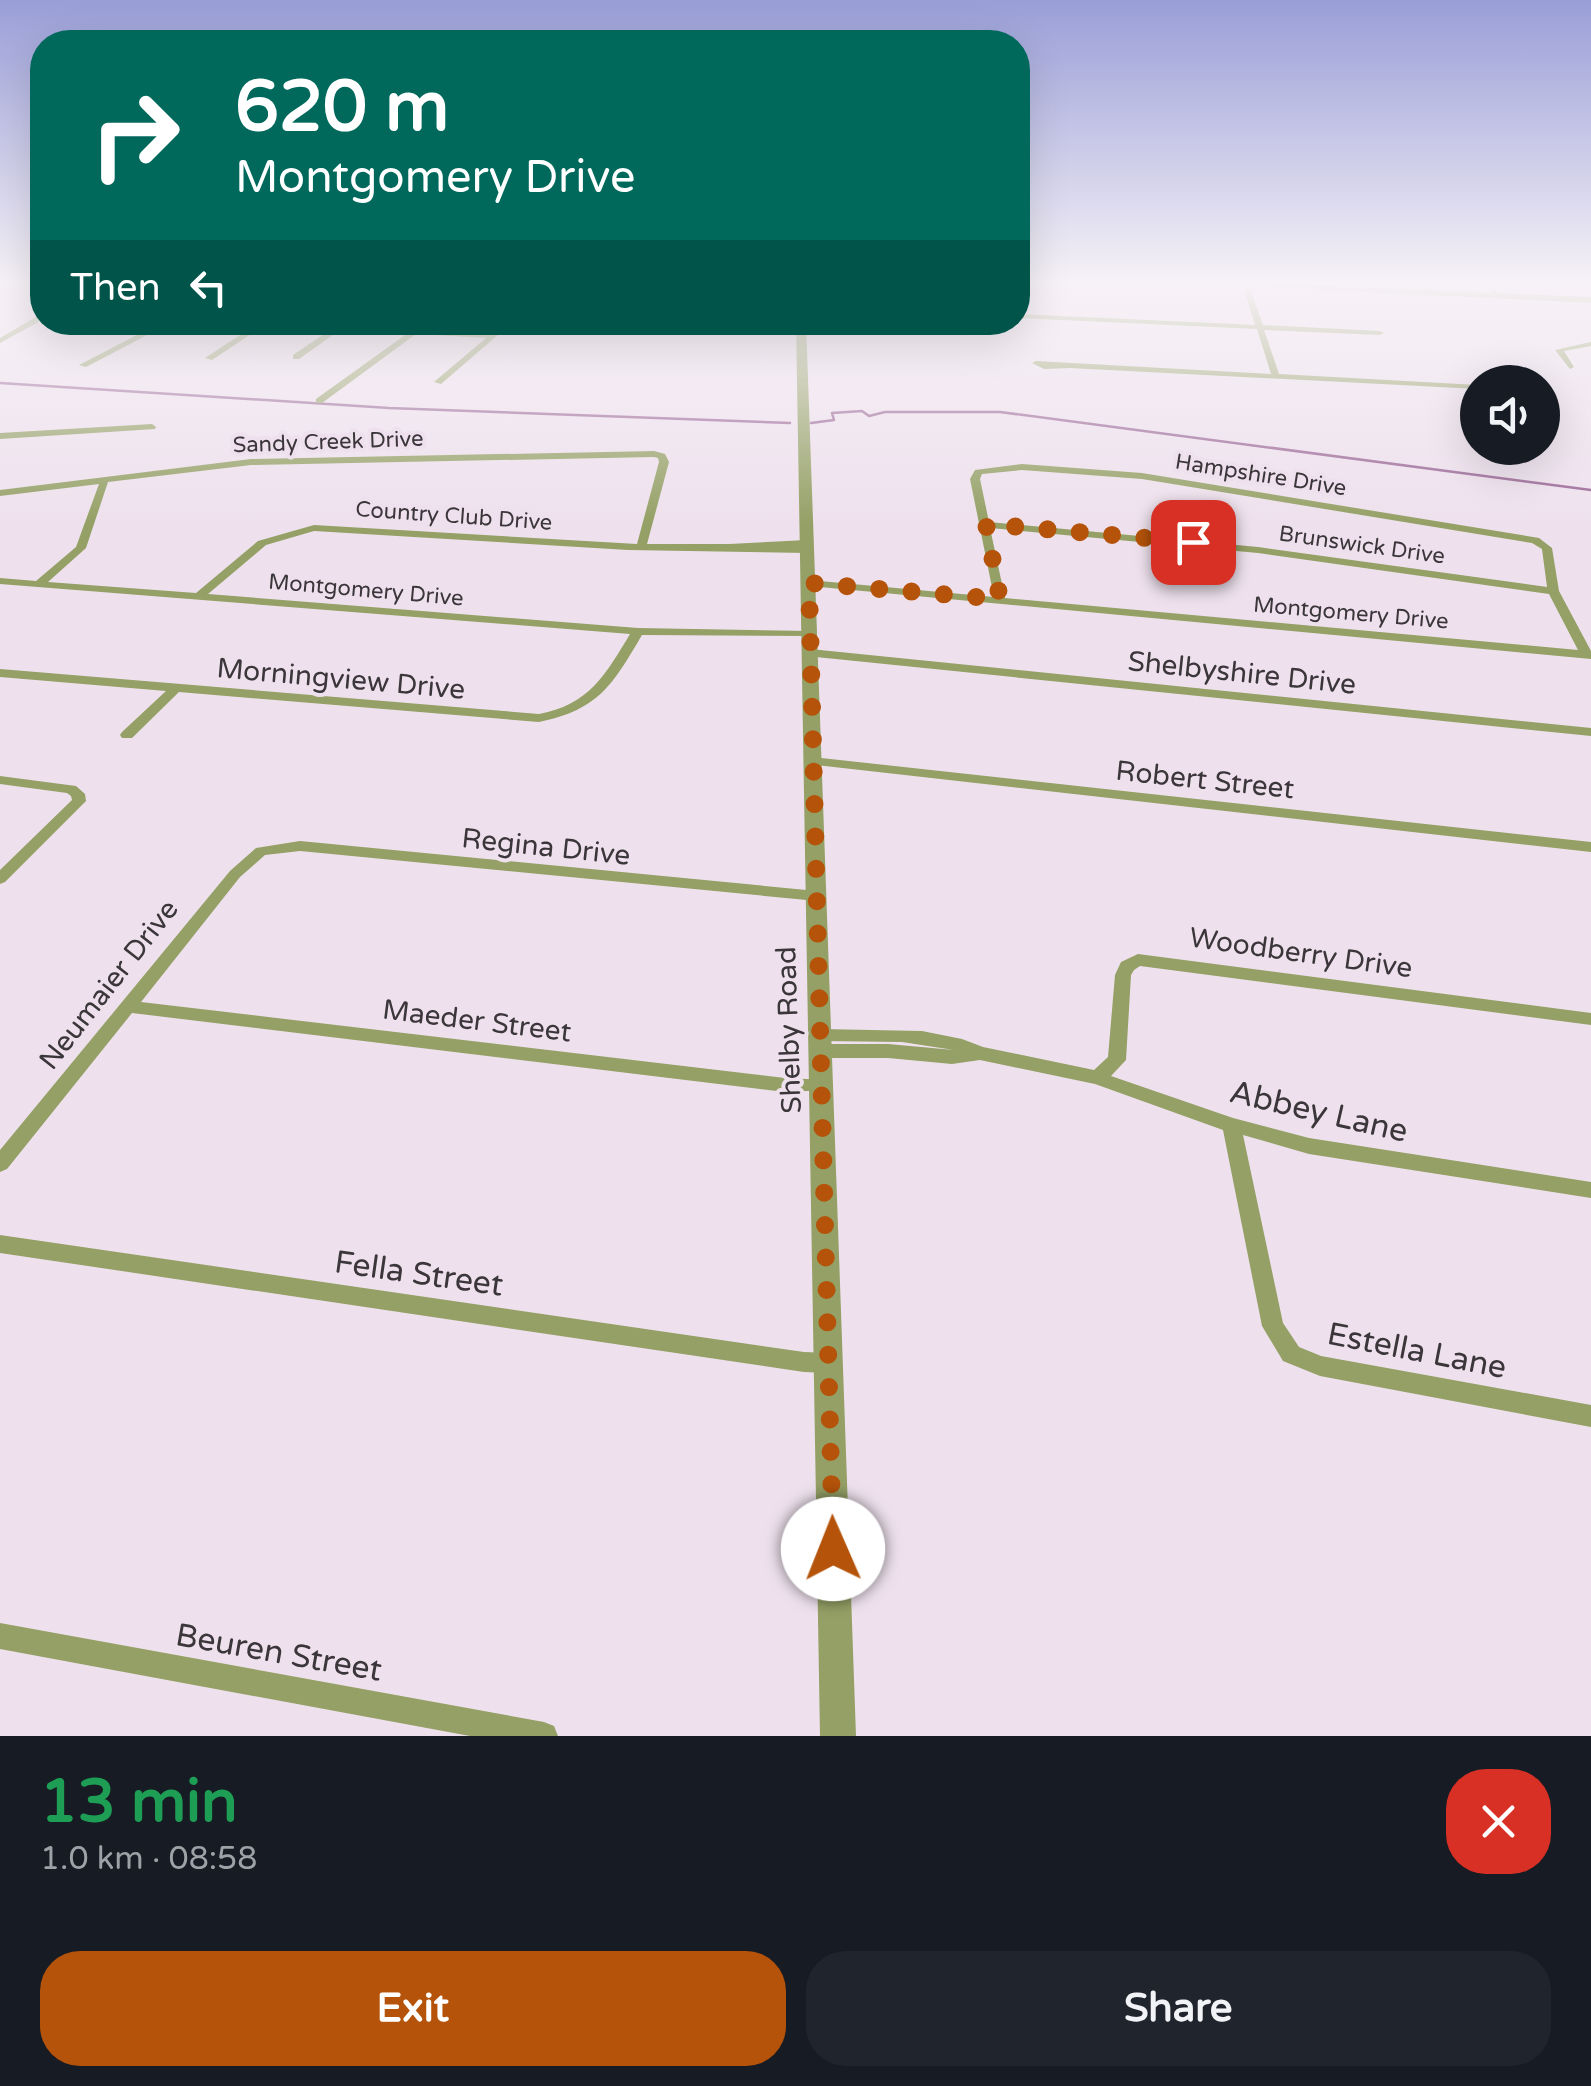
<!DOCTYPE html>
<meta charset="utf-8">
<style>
:root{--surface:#171b24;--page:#20242c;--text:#f1f3f6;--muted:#9ea1a6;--accent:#b45309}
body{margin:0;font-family:"Varela Round",sans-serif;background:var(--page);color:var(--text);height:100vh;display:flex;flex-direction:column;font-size:38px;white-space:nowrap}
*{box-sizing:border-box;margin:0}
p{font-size:32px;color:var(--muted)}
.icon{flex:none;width:55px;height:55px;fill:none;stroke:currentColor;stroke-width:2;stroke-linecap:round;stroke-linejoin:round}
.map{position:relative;height:1736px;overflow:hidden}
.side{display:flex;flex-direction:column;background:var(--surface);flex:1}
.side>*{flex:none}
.banner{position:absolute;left:30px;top:30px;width:1000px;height:305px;border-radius:40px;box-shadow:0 10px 40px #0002;background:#00695c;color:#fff;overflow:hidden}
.controls{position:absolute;left:1460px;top:365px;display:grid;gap:20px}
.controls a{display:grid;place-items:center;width:100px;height:100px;border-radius:50%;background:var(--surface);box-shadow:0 10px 40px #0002;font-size:50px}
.pin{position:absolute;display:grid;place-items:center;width:85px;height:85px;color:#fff;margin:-42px;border-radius:20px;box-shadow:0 5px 15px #0006}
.me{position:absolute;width:110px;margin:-55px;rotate:359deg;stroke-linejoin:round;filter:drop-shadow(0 0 8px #0008)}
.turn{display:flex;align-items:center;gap:35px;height:210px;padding:0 40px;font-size:45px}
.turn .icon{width:130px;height:130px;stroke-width:2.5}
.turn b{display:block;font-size:70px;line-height:85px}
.then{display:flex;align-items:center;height:95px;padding:0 40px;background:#0003;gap:20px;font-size:38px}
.round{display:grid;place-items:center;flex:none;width:105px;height:105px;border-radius:40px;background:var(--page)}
.summary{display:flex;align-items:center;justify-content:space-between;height:170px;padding:0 40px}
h1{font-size:60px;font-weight:800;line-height:75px;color:#1e9e55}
.cta{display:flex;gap:20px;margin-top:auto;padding:20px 40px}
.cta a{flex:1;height:115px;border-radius:40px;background:var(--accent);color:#fff;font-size:40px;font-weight:800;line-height:115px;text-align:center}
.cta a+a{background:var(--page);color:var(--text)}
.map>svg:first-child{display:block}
</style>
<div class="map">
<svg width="1591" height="1736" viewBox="0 0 1591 1736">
<rect width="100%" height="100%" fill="#eee1ed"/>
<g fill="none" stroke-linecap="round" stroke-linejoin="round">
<path stroke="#9a6796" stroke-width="2.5" d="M 0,383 L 389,408 L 790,423
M 811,423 L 834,420 L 832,413 L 862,411 L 869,416 L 885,412 L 1000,412 L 1591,490"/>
<path fill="#94a065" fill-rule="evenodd" d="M 1374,281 L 1380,281 L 1383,293 L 1379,293 Z
M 1483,281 L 1490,281 L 1501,298 L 1497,298 Z
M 1246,284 L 1249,286 L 1263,325 L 1380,331 L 1384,333 L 1380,335 L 1264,330 L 1279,374 L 1478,385 L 1478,389 L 1070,368 L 1044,369 L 1032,363 L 1036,361 L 1271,374 L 1257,329 L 1018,318 L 1018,314 L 1255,325 L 1243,286 Z
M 39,315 L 42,315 L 42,320 L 0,343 L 0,338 Z
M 162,322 L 172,322 L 86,367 L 79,365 Z
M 260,322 L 269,322 L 212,360 L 205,358 Z
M 342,322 L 351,322 L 299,359 L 293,359 L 293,355 Z
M 423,322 L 431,322 L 421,330 L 492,334 L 505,322 L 513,322 L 441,384 L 434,382 L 486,338 L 416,334 L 322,403 L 316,403 L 316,399 Z
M 1591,342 L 1591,346 L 1564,351 L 1574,367 L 1570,369 L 1555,350 Z
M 152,424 L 156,427 L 155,429 L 0,439 L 0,433 Z
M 654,451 L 665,454 L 669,462 L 647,544 L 729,544 L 807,540 L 812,543 L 811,545 L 799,547 L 813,550 L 808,553 L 628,550 L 314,531 L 266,545 L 208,594 L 638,628 L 810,631 L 814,632 L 814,636 L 642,635 C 613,684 599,710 539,722 L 179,692 L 132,738 L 122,738 L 120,735 L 122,732 L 166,691 L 0,677 L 0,669 L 539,714 C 589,705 606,674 630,634 L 0,584 L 0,578 L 36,581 L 76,547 L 99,484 L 0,496 L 0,490 L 251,459 ZM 654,457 L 658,458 L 659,462 L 637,544 L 314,525 L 258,541 L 196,593 L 48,582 L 86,548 L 108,482 L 251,465 Z
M 1022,464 L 1142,473 L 1539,538 L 1552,548 L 1559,591 L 1591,651 L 1591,659 L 809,586 L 804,583 L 809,580 L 994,597 L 970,479 L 975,470 ZM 1022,470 L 1142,479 L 1532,543 L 1542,549 L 1547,587 L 1258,547 L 989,522 L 980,479 L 982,474 ZM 990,528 L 1258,553 L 1549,594 L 1578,650 L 1005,598 Z
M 810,649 L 1591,728 L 1591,736 L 806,656 L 804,653 Z
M 812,757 L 1591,842 L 1591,852 L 807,764 L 805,761 Z
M 0,776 L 76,786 L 85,794 L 86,801 L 5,882 L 0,884 L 0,870 L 72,800 L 71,796 L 67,793 L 0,784 Z
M 300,841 L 817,891 L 825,896 L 817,901 L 300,851 L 265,855 L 240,877 L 141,1002 L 785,1078 L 828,1080 L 831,1085 L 828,1090 L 785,1092 L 132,1013 L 7,1169 L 0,1172 L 0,1150 L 230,871 L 256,848 Z
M 1138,954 L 1591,1013 L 1591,1025 L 1140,966 L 1134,970 L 1131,975 L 1126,1060 L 1111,1076 L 1233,1118 L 1309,1138 L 1591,1182 L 1591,1198 L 1309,1154 L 1243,1135 L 1283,1323 L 1299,1347 L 1321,1356 L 1591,1405 L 1591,1427 L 1320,1376 L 1283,1361 L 1262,1326 L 1223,1130 L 1095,1084 L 980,1060 L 952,1064 L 888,1058 L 821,1058 L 815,1056 L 812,1051 L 815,1046 L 821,1044 L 888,1044 L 954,1050 L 902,1042 L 821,1041 L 815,1039 L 812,1035 L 815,1031 L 821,1029 L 922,1031 L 962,1039 L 983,1047 L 1094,1070 L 1108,1057 L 1115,975 L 1121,962 Z
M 0,1235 L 804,1352 L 829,1353 L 837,1356 L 840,1363 L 837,1370 L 829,1373 L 804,1372 L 0,1253 Z
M 0,1623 L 544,1722 L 554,1726 L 558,1736 L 470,1736 L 0,1649 Z"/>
<path fill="#94a065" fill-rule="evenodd" d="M 1135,281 L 1208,281 L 1591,297 L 1591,303 Z
M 796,322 L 806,322 L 856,1736 L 820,1736 Z"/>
</g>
<linearGradient id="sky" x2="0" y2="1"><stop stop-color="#999ed7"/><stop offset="0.54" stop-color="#f7f2f7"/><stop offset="1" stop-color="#f7f2f7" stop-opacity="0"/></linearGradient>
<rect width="1591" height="524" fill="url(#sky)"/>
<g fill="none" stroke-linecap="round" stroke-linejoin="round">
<path stroke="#b45309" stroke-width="18" stroke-dasharray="0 32.4" d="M 833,1549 L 809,583 L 1000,599 L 986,524 L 1193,542"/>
</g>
<g text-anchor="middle" stroke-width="8" stroke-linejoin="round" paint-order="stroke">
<g font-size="22" fill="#3b363a" stroke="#eee1ed">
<text transform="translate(328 441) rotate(-2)" y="8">Sandy Creek Drive</text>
<text transform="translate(1261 474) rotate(9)" y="8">Hampshire Drive</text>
<text transform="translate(454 515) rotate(4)" y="8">Country Club Drive</text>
<text transform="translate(1362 544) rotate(8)" y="8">Brunswick Drive</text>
<text transform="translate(366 589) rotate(5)" y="8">Montgomery Drive</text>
<text transform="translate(1351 612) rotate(5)" y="8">Montgomery Drive</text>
</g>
<g font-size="28" fill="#3b363a" stroke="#eee1ed">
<text transform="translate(1242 672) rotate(6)" y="10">Shelbyshire Drive</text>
<text transform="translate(341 678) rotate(5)" y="10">Morningview Drive</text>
<text transform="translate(1205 779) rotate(6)" y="10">Robert Street</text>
<text transform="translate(546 846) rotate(6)" y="10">Regina Drive</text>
<text transform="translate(1301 952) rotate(8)" y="10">Woodberry Drive</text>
<text transform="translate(108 984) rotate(-52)" y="10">Neumaier Drive</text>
<text transform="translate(477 1020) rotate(7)" y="10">Maeder Street</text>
<text transform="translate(788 1030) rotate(-92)" y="10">Shelby Road</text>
</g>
<g font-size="32" fill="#3b363a" stroke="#eee1ed">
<text transform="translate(1319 1111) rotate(13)" y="11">Abbey Lane</text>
<text transform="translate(419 1273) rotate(8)" y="11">Fella Street</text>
<text transform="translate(1417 1350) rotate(11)" y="11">Estella Lane</text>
<text transform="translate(279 1652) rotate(10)" y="11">Beuren Street</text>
</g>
</g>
</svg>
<div class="controls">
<a><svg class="icon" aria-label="sound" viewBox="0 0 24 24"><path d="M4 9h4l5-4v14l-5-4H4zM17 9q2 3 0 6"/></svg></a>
</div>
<div class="pin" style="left:1193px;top:542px;background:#d93025"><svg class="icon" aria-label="arrive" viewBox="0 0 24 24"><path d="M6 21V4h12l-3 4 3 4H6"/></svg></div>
<svg class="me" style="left:833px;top:1549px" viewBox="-20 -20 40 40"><circle r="19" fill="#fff"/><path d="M0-13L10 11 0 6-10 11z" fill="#b45309"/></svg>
<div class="banner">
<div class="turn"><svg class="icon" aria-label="right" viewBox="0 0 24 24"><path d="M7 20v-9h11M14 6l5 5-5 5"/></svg><div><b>620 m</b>Montgomery Drive</div></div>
<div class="then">Then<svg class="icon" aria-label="left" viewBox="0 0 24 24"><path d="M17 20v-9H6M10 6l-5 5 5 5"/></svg></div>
</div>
</div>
<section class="side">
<div class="summary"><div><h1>13 min</h1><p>1.0 km · 08:58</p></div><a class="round" style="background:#d93025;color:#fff"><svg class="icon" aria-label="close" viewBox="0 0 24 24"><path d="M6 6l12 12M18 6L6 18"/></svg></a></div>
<div class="cta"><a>Exit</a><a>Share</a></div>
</section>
